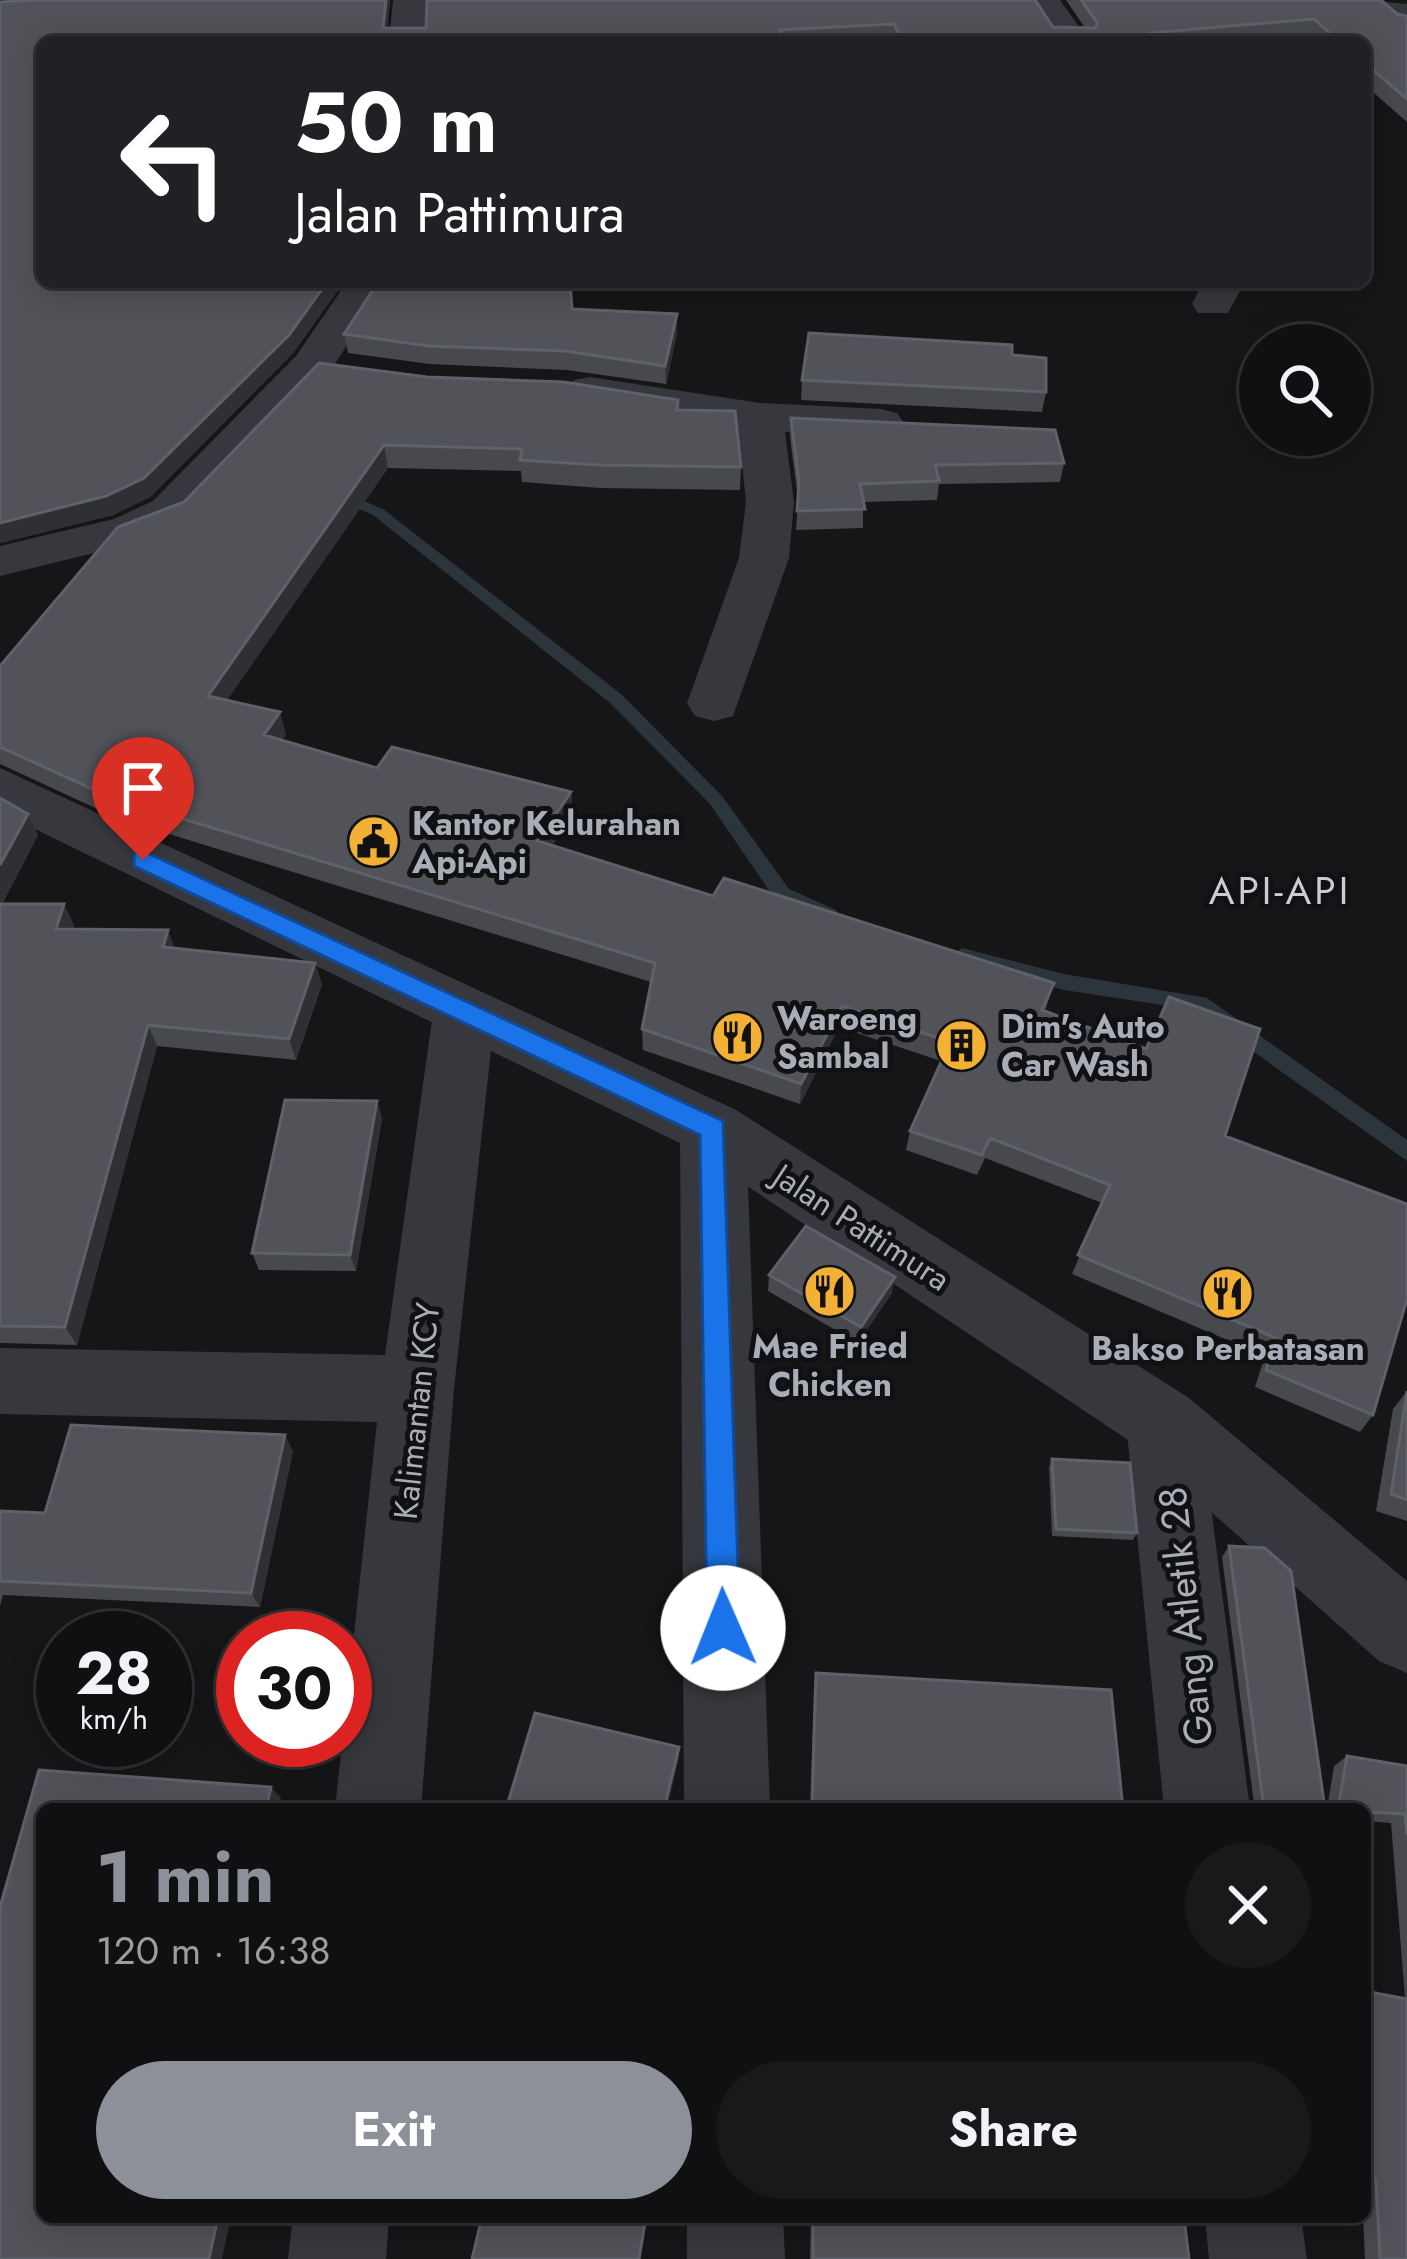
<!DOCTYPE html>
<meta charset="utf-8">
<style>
:root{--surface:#101012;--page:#19191b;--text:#f1f3f6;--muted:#9c9d9f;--line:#303032;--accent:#8c9099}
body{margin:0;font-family:Jost,sans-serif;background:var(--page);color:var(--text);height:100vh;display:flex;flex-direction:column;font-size:45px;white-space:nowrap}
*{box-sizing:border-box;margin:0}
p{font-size:39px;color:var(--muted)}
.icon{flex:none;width:66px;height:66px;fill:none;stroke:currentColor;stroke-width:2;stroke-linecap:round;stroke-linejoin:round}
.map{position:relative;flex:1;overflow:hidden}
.sheet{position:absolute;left:36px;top:1803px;width:1335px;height:420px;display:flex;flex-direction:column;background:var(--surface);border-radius:18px;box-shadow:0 6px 30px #0003,0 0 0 3px var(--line)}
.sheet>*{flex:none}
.hud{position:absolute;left:36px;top:36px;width:1335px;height:252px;border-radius:18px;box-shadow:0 6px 30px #0003,0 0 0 3px var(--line);background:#202124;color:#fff;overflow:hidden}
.fabs{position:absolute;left:1239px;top:324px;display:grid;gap:24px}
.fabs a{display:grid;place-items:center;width:132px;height:132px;border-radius:50%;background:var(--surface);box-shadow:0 6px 30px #0003,0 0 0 3px var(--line);font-size:60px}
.speed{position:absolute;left:36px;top:1611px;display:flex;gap:24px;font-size:60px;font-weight:700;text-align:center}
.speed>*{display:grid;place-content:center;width:156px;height:156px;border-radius:50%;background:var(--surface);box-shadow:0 6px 30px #0003,0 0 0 3px var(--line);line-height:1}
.speed small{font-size:30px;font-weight:400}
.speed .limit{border:18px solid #d22;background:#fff;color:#111}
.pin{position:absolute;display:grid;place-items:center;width:102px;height:102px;color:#fff;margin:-123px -51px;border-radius:50% 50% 50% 0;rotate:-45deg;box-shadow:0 0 12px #0007}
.pin .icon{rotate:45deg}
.me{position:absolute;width:132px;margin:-66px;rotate:359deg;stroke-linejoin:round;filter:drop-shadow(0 0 9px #0008)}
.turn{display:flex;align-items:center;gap:42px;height:252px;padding:0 60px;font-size:54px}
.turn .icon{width:156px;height:156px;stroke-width:2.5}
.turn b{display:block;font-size:84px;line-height:102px}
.round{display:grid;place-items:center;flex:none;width:126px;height:126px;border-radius:63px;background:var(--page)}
.head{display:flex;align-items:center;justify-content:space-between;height:204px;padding:0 60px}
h1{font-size:72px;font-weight:700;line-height:90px;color:var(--accent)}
.action{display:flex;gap:24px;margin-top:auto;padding:24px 60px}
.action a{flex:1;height:138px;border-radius:72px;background:var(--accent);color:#fff;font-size:48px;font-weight:700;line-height:138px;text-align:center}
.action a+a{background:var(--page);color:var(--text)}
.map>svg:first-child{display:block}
</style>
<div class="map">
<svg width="1407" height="2259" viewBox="0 0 1407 2259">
<rect width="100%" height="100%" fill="#161618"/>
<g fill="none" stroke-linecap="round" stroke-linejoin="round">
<path fill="#2c353c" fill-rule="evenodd" d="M 340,491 L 383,509 L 621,694 L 722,796 L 789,889 L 836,910 L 839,915 L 836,920 L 822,920 L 775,899 L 710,804 L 609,702 L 373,515 L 335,499 L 332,496 Z
M 962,948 L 1064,974 L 1207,998 L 1407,1140 L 1407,1161 L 1195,1010 L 1064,990 L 955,960 L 952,955 Z"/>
<path fill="#37383d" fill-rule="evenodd" d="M 393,0 L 427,0 L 425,42 L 389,42 Z
M 1026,0 L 1060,0 L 1090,42 L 1054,42 Z
M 1364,0 L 1407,4 L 1407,31 L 1395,28 Z
M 347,282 L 389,282 L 328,374 L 187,521 L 147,540 L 0,576 L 0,546 L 114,519 L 153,501 L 296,356 Z
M 1203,282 L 1245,282 L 1228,313 L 1198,313 L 1192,304 Z
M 590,377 L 760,403 L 881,409 L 897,413 L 904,423 L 897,433 L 785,432 L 794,502 L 789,558 L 733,716 L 714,721 L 695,716 L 687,703 L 739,558 L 746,502 L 738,427 L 574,400 L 568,390 L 574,380 Z
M 464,989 L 486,996 L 495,1013 L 454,1389 L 421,1809 L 335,1809 L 377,1422 L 0,1414 L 0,1348 L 385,1355 L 433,1013 L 442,996 Z
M 713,1102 L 736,1110 L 746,1129 L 770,1809 L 684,1809 L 680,1129 L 690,1110 Z
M 1163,1388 L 1189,1398 L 1200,1422 L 1250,1809 L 1164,1809 L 1126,1422 L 1137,1398 Z
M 293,2217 L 389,2217 L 386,2259 L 288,2259 Z
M 687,2217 L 783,2217 L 785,2259 L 687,2259 Z
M 1205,2217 L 1301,2217 L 1307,2259 L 1209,2259 Z"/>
<path fill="#37383d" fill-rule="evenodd" d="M 0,768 L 736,1110 L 1189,1398 L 1407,1581 L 1407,1673 L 1379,1661 L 1137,1446 L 690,1148 L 0,812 Z"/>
</g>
<path fill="#47494d" d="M 35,0 L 390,0 L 387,28 L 426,28 L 427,0 L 1035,0 L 1053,27 L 1085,28 L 1066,0 L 1381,0 L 1397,14 L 1407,16 L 1407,122 L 1365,85 L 1365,42 L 1315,42 L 1309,37 L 1247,42 L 42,42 L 42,282 L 344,282 L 293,353 L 150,497 L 113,515 L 0,543 L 0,2 Z
M 572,309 L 677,333 L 666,384 L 567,370 L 430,364 L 348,353 L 344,334 Z
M 1012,355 L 1046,392 L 1042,412 L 801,400 L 802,380 Z
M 427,377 L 678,400 L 678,410 L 741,467 L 740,490 L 600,488 L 522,482 L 521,471 L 388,468 L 227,700 L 286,734 L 282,740 L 377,768 L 571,792 L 573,814 L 552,846 L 713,896 L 1054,983 L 1045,1011 L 1225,1136 L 1373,1415 L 1360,1432 L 1255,1387 L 1265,1356 L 1072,1274 L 1102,1203 L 985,1158 L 977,1175 L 906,1150 L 910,1131 L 941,1061 L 839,1027 L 800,1104 L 643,1050 L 642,1029 L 651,982 L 117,818 L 0,764 L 0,666 L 184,502 Z
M 791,418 L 1064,463 L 1060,482 L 939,484 L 937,500 L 863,502 L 863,528 L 796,530 L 798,499 L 790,437 Z
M 0,798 L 38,835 L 2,904 L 64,904 L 74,926 L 73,929 L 175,949 L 322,984 L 296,1060 L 157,1046 L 77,1345 L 0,1343 Z
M 377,1101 L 382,1119 L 356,1271 L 259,1270 L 252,1253 Z
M 769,1275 L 892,1293 L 858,1343 L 768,1291 Z
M 1407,1391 L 1407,1521 L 1376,1511 L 1393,1409 Z
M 293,1451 L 260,1607 L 3,1595 L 0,1606 L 0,1511 L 45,1513 Z
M 1052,1459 L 1137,1533 L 1133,1540 L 1052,1536 L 1049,1467 Z
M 1229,1546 L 1325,1809 L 1243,1809 L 1254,1804 L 1222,1557 Z
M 816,1673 L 1111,1690 L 810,1809 L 814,1686 Z
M 1347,1756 L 1407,1766 L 1407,2259 L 1365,2259 L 1363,2217 L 1365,2217 L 1365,1991 L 1405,1998 L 1391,1823 L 1365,1821 L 1365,1809 L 1327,1809 L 1334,1766 Z
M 811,2217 L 1184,2217 L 1189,2259 L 810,2259 Z"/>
<path fill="#2f3033" d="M 386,0 L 390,0 L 386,42 L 383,28 Z
M 327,282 L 344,282 L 293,353 L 150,497 L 113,515 L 0,543 L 0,523 Z
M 677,314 L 677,333 L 666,384 L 665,366 Z
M 384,445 L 388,468 L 215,718 L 208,696 Z
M 280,712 L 286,734 L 270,757 L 264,735 Z
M 571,792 L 573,814 L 541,863 L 538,841 Z
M 28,814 L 38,835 L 0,907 L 0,865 Z
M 64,904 L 74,926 L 66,950 L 56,929 Z
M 168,930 L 176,951 L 163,947 Z
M 315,963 L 322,984 L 296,1060 L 289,1039 Z
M 842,1006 L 839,1027 L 800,1104 L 801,1084 Z
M 148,1025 L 157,1046 L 77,1345 L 65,1327 Z
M 377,1101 L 382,1119 L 356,1271 L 350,1255 Z
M 895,1277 L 892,1293 L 858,1343 L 861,1327 Z
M 285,1435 L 293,1451 L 260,1607 L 251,1593 Z
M 679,1747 L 679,1758 L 667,1809 L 664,1809 Z
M 271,1787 L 281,1798 L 278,1809 L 266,1809 Z
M 218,2217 L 231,2217 L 222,2259 L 209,2259 Z"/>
<path fill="#525359" stroke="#5f6168" stroke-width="3" d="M 35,0 L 386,0 L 383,28 L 426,28 L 427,0 L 1035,0 L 1053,27 L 1096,28 L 1097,22 L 1081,0 L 1381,0 L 1397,14 L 1407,16 L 1407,99 L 1365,63 L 1365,42 L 1340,42 L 1314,19 L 1150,33 L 1157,42 L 903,42 L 894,24 L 780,30 L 784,42 L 42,42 L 42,282 L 327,282 L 289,335 L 144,478 L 106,496 L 0,523 L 0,2 Z
M 378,282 L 570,282 L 572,309 L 677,314 L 665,366 L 565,351 L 428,346 L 344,334 Z
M 809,333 L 1012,345 L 1012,355 L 1046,358 L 1046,392 L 802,380 Z
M 319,363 L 427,377 L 564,382 L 678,400 L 677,410 L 735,411 L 741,467 L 599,465 L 520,460 L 522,449 L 384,445 L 208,696 L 280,712 L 264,735 L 377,768 L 392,747 L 571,792 L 538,841 L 713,896 L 724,878 L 1054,983 L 1042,1010 L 1146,1049 L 1169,997 L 1260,1029 L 1225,1136 L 1407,1204 L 1407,1299 L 1373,1415 L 1266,1370 L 1276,1338 L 1078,1255 L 1110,1185 L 990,1138 L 982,1155 L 910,1131 L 950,1042 L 842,1006 L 801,1084 L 642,1029 L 655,963 L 108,796 L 0,747 L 0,666 L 118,527 L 184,502 Z
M 791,418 L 1055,430 L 1064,463 L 935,465 L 939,481 L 860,484 L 865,509 L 797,511 L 799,483 Z
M 0,798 L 28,814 L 0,865 Z
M 0,904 L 64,904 L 56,929 L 168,930 L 163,947 L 315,963 L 289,1039 L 148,1025 L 65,1327 L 0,1326 Z
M 285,1100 L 377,1101 L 350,1255 L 252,1253 Z
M 806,1226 L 895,1277 L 861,1327 L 769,1275 Z
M 1407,1391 L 1407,1500 L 1391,1494 Z
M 71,1425 L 285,1435 L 251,1593 L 0,1581 L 0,1511 L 45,1513 Z
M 1052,1459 L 1130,1463 L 1137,1533 L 1056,1529 Z
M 1229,1546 L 1265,1548 L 1291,1571 L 1325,1809 L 1245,1808 L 1263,1801 Z
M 816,1673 L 1111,1690 L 1123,1809 L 791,1809 L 791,1807 L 812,1809 Z
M 535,1713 L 679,1747 L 664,1809 L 506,1809 Z
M 1347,1756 L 1407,1766 L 1407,1835 L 1405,1814 L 1365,1812 L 1365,1809 L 1338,1809 Z
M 39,1770 L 271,1787 L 266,1809 L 42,1809 L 42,2217 L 218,2217 L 209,2259 L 0,2259 L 0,1907 Z
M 1365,1991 L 1407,1999 L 1407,2259 L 1380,2259 L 1376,2179 L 1365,2177 Z
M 482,2217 L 646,2217 L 639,2259 L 472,2259 Z
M 813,2217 L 1184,2217 L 1189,2259 L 813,2259 Z"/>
<path fill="#1a73e8" stroke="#114b97" stroke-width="3" d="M 143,851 L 723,1121 L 740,1628 L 735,1639 L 723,1644 L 712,1639 L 707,1628 L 700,1135 L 134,866 L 134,853 Z"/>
<defs>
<symbol id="civic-disc" viewBox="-11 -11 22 22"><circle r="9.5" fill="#f2b134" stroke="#111113"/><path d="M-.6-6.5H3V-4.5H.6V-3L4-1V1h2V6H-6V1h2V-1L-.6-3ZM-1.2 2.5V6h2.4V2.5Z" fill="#111"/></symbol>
<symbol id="restaurant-disc" viewBox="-11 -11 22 22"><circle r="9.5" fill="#f2b134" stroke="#111113"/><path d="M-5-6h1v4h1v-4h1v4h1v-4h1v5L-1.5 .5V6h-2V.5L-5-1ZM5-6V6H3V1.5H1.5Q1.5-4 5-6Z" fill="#111"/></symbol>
<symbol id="building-disc" viewBox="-11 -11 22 22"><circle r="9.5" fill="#f2b134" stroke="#111113"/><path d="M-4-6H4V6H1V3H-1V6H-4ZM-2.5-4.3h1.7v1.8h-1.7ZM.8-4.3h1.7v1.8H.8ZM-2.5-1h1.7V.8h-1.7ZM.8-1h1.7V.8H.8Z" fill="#111"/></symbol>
</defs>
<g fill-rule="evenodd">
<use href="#civic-disc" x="344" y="812" width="59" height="59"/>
<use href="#restaurant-disc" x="708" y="1008" width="59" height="59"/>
<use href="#building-disc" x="932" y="1016" width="59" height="59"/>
<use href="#restaurant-disc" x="800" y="1262" width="59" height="59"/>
<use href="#restaurant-disc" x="1198" y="1264" width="59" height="59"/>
</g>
<g text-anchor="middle" stroke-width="10" stroke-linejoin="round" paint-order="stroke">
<g font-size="33" font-weight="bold" fill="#a8adb8" stroke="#111113" text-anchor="start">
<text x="412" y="835">Kantor Kelurahan<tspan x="412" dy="38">Api-Api</tspan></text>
<text x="777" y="1030">Waroeng<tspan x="777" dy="38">Sambal</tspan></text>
<text x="1001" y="1038">Dim's Auto<tspan x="1001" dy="38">Car Wash</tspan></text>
<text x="830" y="1358" text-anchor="middle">Mae Fried<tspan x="830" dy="38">Chicken</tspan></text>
<text x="1228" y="1360" text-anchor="middle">Bakso Perbatasan</text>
</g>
<g font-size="33" fill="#a8adb8" stroke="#111113">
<text transform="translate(862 1227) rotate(33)" y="12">Jalan Pattimura</text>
<text transform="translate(416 1411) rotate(-84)" y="12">Kalimantan KCY</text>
</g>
<g font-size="39" letter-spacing="3" fill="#c9ccd4" stroke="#111113">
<text x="1280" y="904">API-API</text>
</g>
<g font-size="39" fill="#a8adb8" stroke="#111113">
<text transform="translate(1185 1616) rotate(-96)" y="14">Gang Atletik 28</text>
</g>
</g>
</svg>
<div class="fabs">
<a><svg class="icon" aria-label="search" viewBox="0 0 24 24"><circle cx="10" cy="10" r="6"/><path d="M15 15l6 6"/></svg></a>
</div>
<div class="speed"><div>28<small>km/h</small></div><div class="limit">30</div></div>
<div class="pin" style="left:143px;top:860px;background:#d93025"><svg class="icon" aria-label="arrive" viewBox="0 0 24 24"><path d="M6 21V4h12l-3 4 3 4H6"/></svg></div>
<svg class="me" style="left:723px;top:1628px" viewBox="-20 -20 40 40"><circle r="19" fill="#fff"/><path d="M0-13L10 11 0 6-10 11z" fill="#1a73e8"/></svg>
<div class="hud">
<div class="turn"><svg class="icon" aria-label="left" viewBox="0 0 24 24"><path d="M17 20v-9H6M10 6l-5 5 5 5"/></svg><div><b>50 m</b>Jalan Pattimura</div></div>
</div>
<section class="sheet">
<div class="head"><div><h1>1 min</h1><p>120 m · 16:38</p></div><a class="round"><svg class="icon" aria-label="close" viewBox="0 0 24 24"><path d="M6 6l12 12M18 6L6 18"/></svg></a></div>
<div class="action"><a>Exit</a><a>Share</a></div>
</section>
</div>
